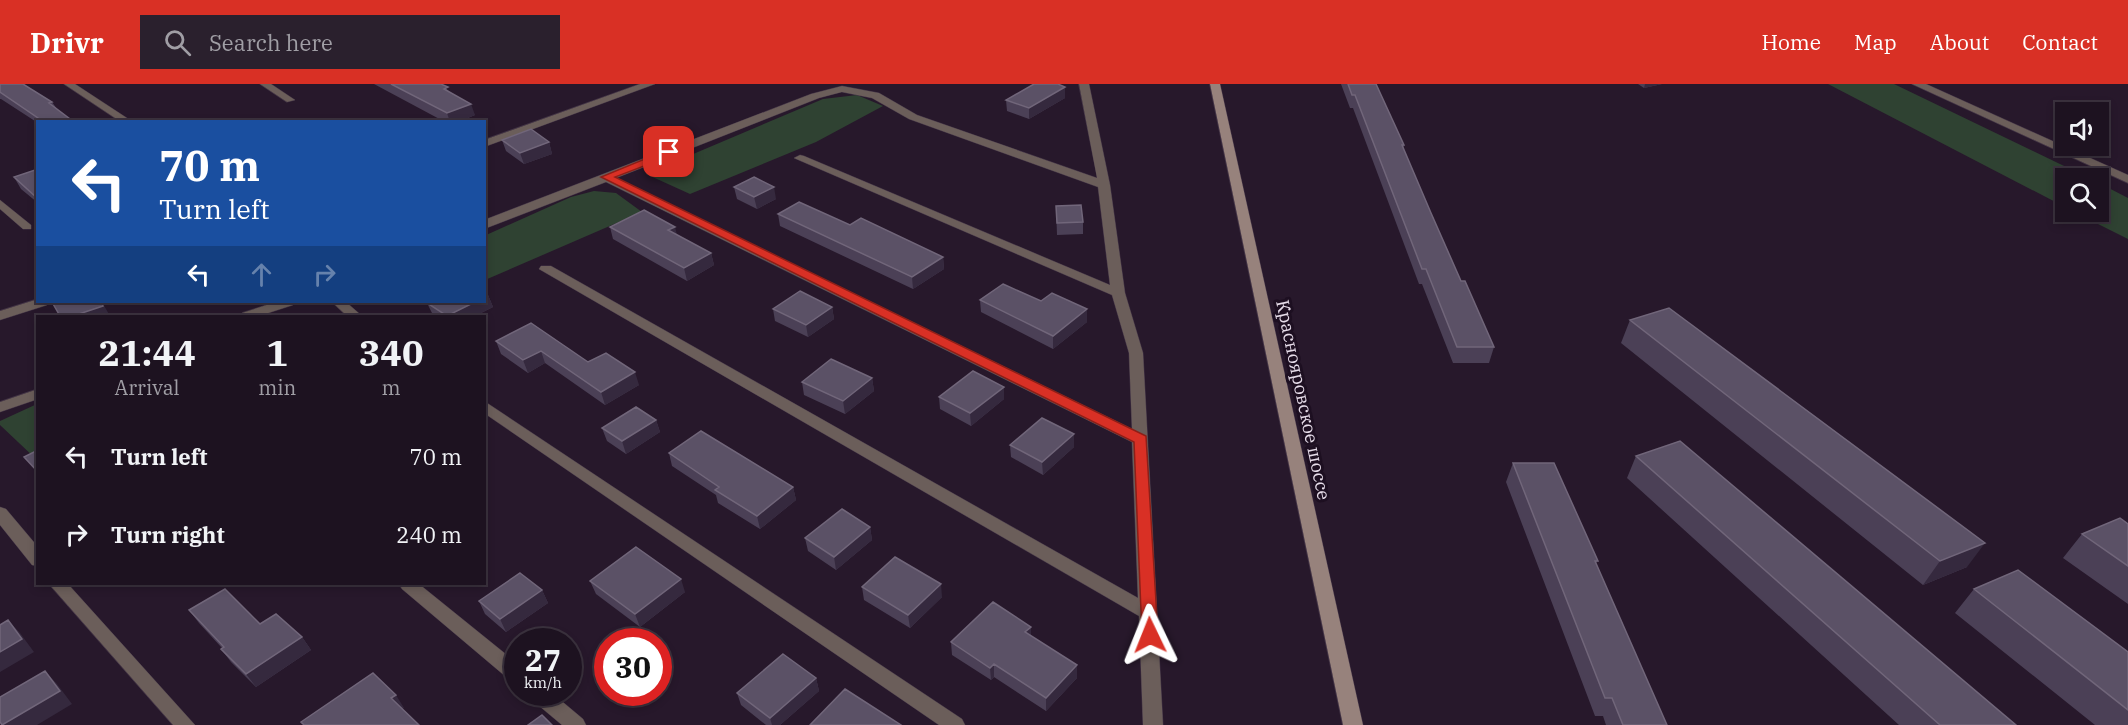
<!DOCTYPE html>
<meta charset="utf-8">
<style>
:root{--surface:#1d1220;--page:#2a202d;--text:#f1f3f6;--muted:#a09ea5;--line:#3b323e;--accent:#d93025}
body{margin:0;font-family:"IBM Plex Serif",serif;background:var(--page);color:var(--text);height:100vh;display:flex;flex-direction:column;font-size:22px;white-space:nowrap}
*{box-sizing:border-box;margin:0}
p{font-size:20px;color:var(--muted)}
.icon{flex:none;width:33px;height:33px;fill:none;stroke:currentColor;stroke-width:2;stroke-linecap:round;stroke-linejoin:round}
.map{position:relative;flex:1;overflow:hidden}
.side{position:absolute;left:36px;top:231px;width:450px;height:270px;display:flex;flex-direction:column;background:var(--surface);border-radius:0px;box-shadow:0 3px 9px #0003,0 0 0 2px var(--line)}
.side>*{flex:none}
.hud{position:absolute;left:36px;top:36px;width:450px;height:183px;border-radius:0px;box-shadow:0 3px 9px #0003,0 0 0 2px var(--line);background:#1a4fa0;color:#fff;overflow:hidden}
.buttons{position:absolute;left:2055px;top:18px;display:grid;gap:12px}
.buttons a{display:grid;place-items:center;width:54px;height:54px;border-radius:0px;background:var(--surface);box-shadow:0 3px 9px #0003,0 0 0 2px var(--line);font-size:30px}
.speed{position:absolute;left:504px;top:544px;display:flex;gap:12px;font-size:30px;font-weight:700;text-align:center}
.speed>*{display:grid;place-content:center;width:78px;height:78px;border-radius:50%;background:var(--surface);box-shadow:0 3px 9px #0003,0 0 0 2px var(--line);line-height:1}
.speed small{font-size:15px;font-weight:400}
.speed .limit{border:9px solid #d22;background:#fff;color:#111}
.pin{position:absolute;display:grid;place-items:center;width:51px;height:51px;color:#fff;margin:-26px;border-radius:12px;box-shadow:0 3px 9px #0006}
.me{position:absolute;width:66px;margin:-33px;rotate:358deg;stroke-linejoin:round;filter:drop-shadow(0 0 4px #0008)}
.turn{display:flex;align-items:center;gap:21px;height:126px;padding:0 24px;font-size:27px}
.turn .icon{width:78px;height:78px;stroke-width:2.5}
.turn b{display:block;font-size:42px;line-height:51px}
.lanes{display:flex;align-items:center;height:57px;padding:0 24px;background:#0003;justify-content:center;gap:30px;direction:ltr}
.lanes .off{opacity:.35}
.eta{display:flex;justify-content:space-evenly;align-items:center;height:102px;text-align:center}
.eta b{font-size:36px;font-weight:700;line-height:42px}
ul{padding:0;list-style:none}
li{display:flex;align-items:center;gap:18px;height:78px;padding:0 24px}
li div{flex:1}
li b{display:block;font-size:22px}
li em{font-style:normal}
header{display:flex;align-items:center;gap:36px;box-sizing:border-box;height:84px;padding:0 30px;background:var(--accent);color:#fff}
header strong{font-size:28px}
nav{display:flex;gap:33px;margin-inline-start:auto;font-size:21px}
.search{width:420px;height:54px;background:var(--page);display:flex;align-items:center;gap:15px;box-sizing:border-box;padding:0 21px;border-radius:0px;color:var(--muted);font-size:22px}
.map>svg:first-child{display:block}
</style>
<header>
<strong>Drivr</strong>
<div class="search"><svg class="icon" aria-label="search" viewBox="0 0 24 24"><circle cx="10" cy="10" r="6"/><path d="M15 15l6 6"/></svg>Search here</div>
<nav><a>Home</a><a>Map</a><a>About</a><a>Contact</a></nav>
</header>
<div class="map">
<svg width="2128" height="641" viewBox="0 0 2128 641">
<rect width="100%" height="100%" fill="#27182b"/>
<path fill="#2f4232" d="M 1828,0 L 1894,0 L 2089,94 L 2066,94 L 2065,123 Z
M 857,11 L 883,22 L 816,58 L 690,110 L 646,90 L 823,15 Z
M 2099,99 L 2128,114 L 2128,155 L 2074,128 L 2098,128 Z
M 594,107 L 616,109 L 642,128 L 485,196 L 484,152 L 571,113 Z
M 37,320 L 37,374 L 36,375 L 0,341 L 0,337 Z"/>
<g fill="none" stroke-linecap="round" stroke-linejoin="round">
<defs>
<path id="lane" d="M 64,0 L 75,0 L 133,38 L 121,38 Z
M 260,0 L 271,0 L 295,16 L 287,18 Z
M 0,116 L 31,141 L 31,145 L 23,145 L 0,125 Z"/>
<path id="street" d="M 640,0 L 655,0 L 484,63 L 484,56 Z
M 1079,0 L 1089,0 L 1110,101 L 1125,209 L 1143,269 L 1163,641 L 1143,641 L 1139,532 L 539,185 L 541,182 L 551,182 L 1138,514 L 1132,358 L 606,98 L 484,145 L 484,136 L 811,10 L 842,2 L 879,9 L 917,31 L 1097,94 ZM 842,8 L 872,14 L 909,35 L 1098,103 L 1110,201 L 804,72 L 800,71 L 794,74 L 1112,211 L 1129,269 L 1132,345 L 616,94 L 819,14 Z
M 1912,0 L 1926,0 L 2128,91 L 2128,99 Z
M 38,215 L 38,218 L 49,218 L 47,221 L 0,236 L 0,227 Z
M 276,218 L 295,218 L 293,221 L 259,232 L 240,232 L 242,229 Z
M 332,218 L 346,218 L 362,232 L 347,232 Z
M 38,305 L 38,315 L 0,328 L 0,318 Z
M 484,317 L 962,635 L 965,641 L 939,641 L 484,329 Z
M 0,423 L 6,425 L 38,463 L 38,482 L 32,481 L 0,441 Z
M 49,500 L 68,500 L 195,641 L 173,641 Z
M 399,500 L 419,500 L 518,580 L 518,599 L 511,597 L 402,505 Z
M 528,609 L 552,609 L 583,635 L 586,641 L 562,641 L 531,615 Z"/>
<path id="secondary" d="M 1210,0 L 1220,0 L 1363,641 L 1343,641 Z"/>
</defs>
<use href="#lane" stroke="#423346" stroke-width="1"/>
<use href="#street" stroke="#423346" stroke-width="1"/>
<use href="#secondary" stroke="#423346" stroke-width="1"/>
<use href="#lane" fill="#6b5e5a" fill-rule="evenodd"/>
<use href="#street" fill="#6b5e5a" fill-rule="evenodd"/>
<use href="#secondary" fill="#97827c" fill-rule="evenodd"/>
</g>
<path fill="#4b4056" d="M 0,0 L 52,18 L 57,25 L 74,38 L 38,38 L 38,39 L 1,15 L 0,15 Z
M 374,0 L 441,0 L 475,31 L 458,38 L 445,38 Z
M 1341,0 L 1376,0 L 1404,61 L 1403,65 L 1431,129 L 1461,197 L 1494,263 L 1489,279 L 1453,279 L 1422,200 L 1419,200 L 1353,24 L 1350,24 Z
M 1638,0 L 1662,0 L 1644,4 Z
M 1065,14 L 1029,35 L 1007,27 L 1006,16 Z
M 502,56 L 549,58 L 552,70 L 524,80 L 506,67 Z
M 38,85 L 38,119 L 21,105 L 14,93 Z
M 734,103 L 776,115 L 757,125 L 737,115 Z
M 1056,122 L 1083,138 L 1083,150 L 1057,151 Z
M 778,130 L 850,141 L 943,173 L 944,185 L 913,205 L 780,142 Z
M 610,143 L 676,151 L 711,169 L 714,181 L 687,197 L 613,155 Z
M 488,211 L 493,223 L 475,232 L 435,232 L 433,231 L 427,219 Z
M 980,216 L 1087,238 L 1053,265 L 981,228 Z
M 832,223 L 834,235 L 808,253 L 775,237 L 773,225 Z
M 1630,236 L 1967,483 L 1923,501 L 1621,259 Z
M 531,239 L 588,278 L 639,301 L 605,321 L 545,279 L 528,289 L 501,270 L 496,257 Z
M 872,294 L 874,307 L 845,330 L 804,311 L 802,298 Z
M 939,313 L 1004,315 L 971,342 L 940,325 Z
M 656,336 L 660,348 L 626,370 L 607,357 L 602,344 Z
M 1074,350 L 1074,363 L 1043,391 L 1011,373 L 1010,361 Z
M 669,369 L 793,403 L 796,416 L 760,445 L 718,419 L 716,411 L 672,382 Z
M 1636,372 L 2016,641 L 1899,641 L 1627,394 Z
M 1513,379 L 1598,477 L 1596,479 L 1667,641 L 1606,641 L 1603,632 L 1595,632 L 1506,398 Z
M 2128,440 L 2128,520 L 2063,474 L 2082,450 Z
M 870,443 L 872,456 L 836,486 L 808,467 L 805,454 Z
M 590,497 L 685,508 L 640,543 L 596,510 Z
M 862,503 L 942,513 L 910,544 L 864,516 Z
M 1974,505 L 2128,568 L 2128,641 L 2095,641 L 1955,529 Z
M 542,506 L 548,519 L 506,548 L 485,530 L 479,517 Z
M 189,526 L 260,540 L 302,553 L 311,566 L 256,603 L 231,578 L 221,565 L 222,564 L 199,539 Z
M 1031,552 L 1077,581 L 1077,594 L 1046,627 L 994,593 L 991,596 L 952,571 L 951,558 Z
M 816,594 L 819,607 L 780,641 L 766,641 L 741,621 L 737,609 Z"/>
<path fill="#35293e" d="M 1645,0 L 1662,0 L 1644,4 Z
M 1065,3 L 1065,14 L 1029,35 L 1029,24 Z
M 471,20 L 475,31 L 458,38 L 450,38 L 447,29 Z
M 549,58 L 552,70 L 524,80 L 520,69 Z
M 774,103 L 776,115 L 757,125 L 754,113 Z
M 675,143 L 678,155 L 668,146 Z
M 711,169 L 714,181 L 687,197 L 684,184 Z
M 943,173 L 944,185 L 913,205 L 912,193 Z
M 488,211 L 493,223 L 475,232 L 447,232 L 475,218 L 484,218 L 484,213 Z
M 101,218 L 102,218 L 110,232 L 73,232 Z
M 832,223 L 834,235 L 808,253 L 806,241 Z
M 1087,225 L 1087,238 L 1053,265 L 1053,252 Z
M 541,267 L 545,279 L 528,289 L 523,276 Z
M 635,288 L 639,301 L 605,321 L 601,308 Z
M 872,294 L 874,307 L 845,330 L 843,317 Z
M 1004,303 L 1004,315 L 971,342 L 970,329 Z
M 656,336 L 660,348 L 626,370 L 622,357 Z
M 1074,350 L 1074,363 L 1043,391 L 1042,378 Z
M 793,403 L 796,416 L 760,445 L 757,432 Z
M 870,443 L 872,456 L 836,486 L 834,473 Z
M 1985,459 L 1967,483 L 1923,501 L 1940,477 Z
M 681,495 L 685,508 L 640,543 L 635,530 Z
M 941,500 L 942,513 L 910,544 L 908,531 Z
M 542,506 L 548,519 L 506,548 L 500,535 Z
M 8,536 L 20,549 L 34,568 L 0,588 L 0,568 Z
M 1031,543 L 1031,556 L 1025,548 Z
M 302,553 L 311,566 L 256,603 L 246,590 Z
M 994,580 L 994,593 L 991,596 L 990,584 Z
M 1077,581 L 1077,594 L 1046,627 L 1046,614 Z
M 45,587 L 57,600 L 72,620 L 37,641 L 3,641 Z
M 816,594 L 819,607 L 780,641 L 772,641 L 770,634 Z
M 396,611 L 404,624 L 399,627 L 391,614 Z"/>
<path fill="#5b5166" stroke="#71667a" stroke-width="1.5" d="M 0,0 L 23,0 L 52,18 L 49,19 L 74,38 L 44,38 L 0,8 Z
M 391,0 L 441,0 L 448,3 L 444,5 L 471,20 L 447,29 Z
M 1034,0 L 1058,0 L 1065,3 L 1029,24 L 1006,16 Z
M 1348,0 L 1376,0 L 1404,61 L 1402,61 L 1431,129 L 1461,197 L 1465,197 L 1494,263 L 1457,263 L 1426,185 L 1422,185 L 1355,11 L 1352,11 Z
M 531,45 L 549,58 L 520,69 L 502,56 Z
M 38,85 L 38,114 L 37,114 L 14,93 Z
M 754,93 L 774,103 L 754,113 L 734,103 Z
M 799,118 L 850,141 L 861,134 L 943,173 L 912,193 L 778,130 Z
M 1081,121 L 1083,138 L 1057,139 L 1056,122 Z
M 644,126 L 675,143 L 668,146 L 711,169 L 684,184 L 610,143 Z
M 1003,200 L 1041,217 L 1052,209 L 1087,225 L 1053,252 L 980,216 Z
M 800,207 L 832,223 L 806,241 L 773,225 Z
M 52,218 L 101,218 L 103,222 L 73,232 L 60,232 Z
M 430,218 L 475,218 L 447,232 L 427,219 Z
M 1669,224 L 1985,459 L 1940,477 L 1630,236 Z
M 531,239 L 588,278 L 606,269 L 635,288 L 601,308 L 541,267 L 523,276 L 496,257 Z
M 831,275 L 872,294 L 843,317 L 802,298 Z
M 973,287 L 1004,303 L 970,329 L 939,313 Z
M 636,323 L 656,336 L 622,357 L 602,344 Z
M 1042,334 L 1074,350 L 1042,378 L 1010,361 Z
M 701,347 L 793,403 L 757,432 L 715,406 L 719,403 L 669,369 Z
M 1680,357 L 2016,641 L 1940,641 L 1636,372 Z
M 38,366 L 38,388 L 24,373 Z
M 1513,379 L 1554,379 L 1598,477 L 1595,477 L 1667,641 L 1623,641 L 1612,614 L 1605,614 Z
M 842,425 L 870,443 L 834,473 L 805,454 Z
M 2120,434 L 2128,440 L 2128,482 L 2082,450 Z
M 636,463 L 681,495 L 635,530 L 590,497 Z
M 895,473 L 941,500 L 908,531 L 862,503 Z
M 2018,486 L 2128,568 L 2128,626 L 1974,505 Z
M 520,489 L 542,506 L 500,535 L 479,517 Z
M 225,505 L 260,540 L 276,530 L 302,553 L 246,590 L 221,565 L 224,563 L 189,526 Z
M 993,518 L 1031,543 L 1025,548 L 1077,581 L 1046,614 L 994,580 L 990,584 L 951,558 Z
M 8,536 L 22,555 L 0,568 L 0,541 Z
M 783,570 L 816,594 L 770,634 L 737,609 Z
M 45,587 L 60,607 L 2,641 L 0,638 L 0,613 Z
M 373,589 L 396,611 L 391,614 L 419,641 L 304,641 L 301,638 Z
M 845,605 L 901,641 L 810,641 Z
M 542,631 L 552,641 L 528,641 Z"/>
<path fill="#d93025" stroke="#8d1f18" stroke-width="1.5" d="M 669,65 L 674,68 L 673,71 L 615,93 L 1146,352 L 1158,551 L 1156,556 L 1144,556 L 1142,551 L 1134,358 L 601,93 Z"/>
<g text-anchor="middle" stroke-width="6" stroke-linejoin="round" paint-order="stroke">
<g font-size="18" fill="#e6dce9" stroke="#1d0f21">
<text transform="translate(1303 316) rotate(78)" y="6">Краснояровское шоссе</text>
</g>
</g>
</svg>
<div class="buttons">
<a><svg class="icon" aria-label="sound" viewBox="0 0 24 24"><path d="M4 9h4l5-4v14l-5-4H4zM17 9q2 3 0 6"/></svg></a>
<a><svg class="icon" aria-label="search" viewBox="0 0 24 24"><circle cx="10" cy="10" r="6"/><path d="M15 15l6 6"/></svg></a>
</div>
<div class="speed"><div>27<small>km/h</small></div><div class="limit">30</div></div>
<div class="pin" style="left:669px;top:68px;background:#d93025"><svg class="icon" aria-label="arrive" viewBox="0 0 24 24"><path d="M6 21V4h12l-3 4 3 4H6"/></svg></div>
<svg class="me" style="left:1150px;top:551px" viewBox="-20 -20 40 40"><path d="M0-17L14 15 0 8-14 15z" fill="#d93025" stroke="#fff" stroke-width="4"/></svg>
<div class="hud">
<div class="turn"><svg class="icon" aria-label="left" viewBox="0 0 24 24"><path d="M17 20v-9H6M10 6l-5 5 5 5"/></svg><div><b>70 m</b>Turn left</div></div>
<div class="lanes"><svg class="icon" aria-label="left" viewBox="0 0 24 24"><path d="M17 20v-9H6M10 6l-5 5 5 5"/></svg><svg class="icon off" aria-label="ahead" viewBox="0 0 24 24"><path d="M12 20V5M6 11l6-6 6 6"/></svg><svg class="icon off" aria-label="right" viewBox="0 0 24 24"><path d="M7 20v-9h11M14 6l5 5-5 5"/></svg></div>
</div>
<section class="side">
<div class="eta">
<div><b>21:44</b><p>Arrival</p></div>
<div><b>1</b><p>min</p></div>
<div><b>340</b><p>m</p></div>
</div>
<ul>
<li><svg class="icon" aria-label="left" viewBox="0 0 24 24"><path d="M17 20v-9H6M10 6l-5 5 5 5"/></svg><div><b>Turn left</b></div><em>70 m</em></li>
<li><svg class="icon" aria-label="right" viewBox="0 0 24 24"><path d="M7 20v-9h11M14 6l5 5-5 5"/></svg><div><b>Turn right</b></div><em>240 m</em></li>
</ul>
</section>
</div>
